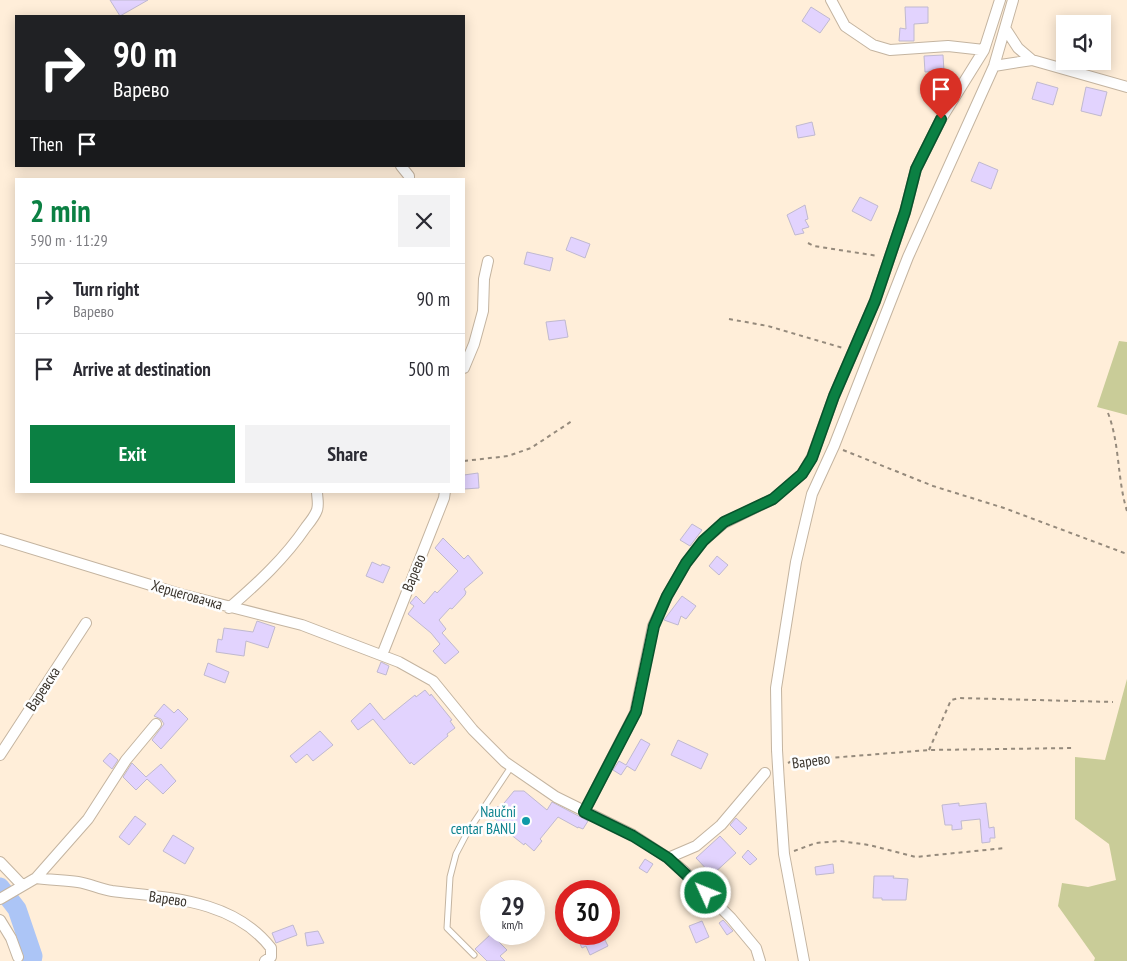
<!DOCTYPE html>
<meta charset="utf-8">
<style>
:root{--surface:#fff;--page:#f2f2f3;--text:#2b2b33;--muted:#7c7c81;--line:#e1e1e2;--accent:#0b8043}
body{margin:0;font-family:"PT Sans Narrow",sans-serif;background:var(--page);color:var(--text);height:100vh;display:flex;flex-direction:column;font-size:19px;white-space:nowrap}
*{box-sizing:border-box;margin:0}
p{font-size:16px;color:var(--muted)}
.icon{flex:none;width:28px;height:28px;fill:none;stroke:currentColor;stroke-width:2;stroke-linecap:round;stroke-linejoin:round}
.map{position:relative;flex:1;overflow:hidden}
.sheet{position:absolute;left:15px;top:178px;width:450px;height:315px;display:flex;flex-direction:column;background:var(--surface);border-radius:0px;box-shadow:0 2px 12px #0003}
.sheet>*{flex:none}
.guide{position:absolute;left:15px;top:15px;width:450px;height:152px;border-radius:0px;box-shadow:0 2px 12px #0003;background:#202124;color:#fff;overflow:hidden}
.buttons{position:absolute;left:1056px;top:15px;display:grid;gap:10px}
.buttons a{display:grid;place-items:center;width:55px;height:55px;border-radius:0px;background:var(--surface);box-shadow:0 2px 12px #0003;font-size:25px}
.speed{position:absolute;left:480px;top:880px;display:flex;gap:10px;font-size:25px;font-weight:700;text-align:center}
.speed>*{display:grid;place-content:center;width:65px;height:65px;border-radius:50%;background:var(--surface);box-shadow:0 2px 12px #0003;line-height:1}
.speed small{font-size:12px;font-weight:400}
.speed .limit{border:8px solid #d22;background:#fff;color:#111}
.pin{position:absolute;display:grid;place-items:center;width:42px;height:42px;color:#fff;margin:-51px -21px;border-radius:50% 50% 50% 0;rotate:-45deg;box-shadow:0 0 5px #0007}
.pin .icon{rotate:45deg}
.me{position:absolute;width:55px;margin:-28px;rotate:314deg;stroke-linejoin:round;filter:drop-shadow(0 0 4px #0008)}
.turn{display:flex;align-items:center;gap:18px;height:105px;padding:0 15px;font-size:22px}
.turn .icon{width:65px;height:65px;stroke-width:2.5}
.turn b{display:block;font-size:35px;line-height:42px}
.then{display:flex;align-items:center;height:48px;padding:0 15px;background:#0003;gap:10px;font-size:19px}
.round{display:grid;place-items:center;flex:none;width:52px;height:52px;border-radius:0px;background:var(--page)}
.head{display:flex;align-items:center;justify-content:space-between;height:85px;padding:0 15px}
h1{font-size:30px;font-weight:700;line-height:38px;color:var(--accent)}
.button{display:flex;gap:10px;margin-top:auto;padding:10px 15px}
.button a{flex:1;height:58px;border-radius:0px;background:var(--accent);color:#fff;font-size:20px;font-weight:700;line-height:58px;text-align:center}
.button a+a{background:var(--page);color:var(--text)}
ul{padding:0;list-style:none}
li{display:flex;align-items:center;gap:15px;height:70px;padding:0 15px;border-top:1px solid var(--line)}
li div{flex:1}
li b{display:block;font-size:19px}
li em{font-style:normal}
.map>svg:first-child{display:block}
</style>
<div class="map">
<svg width="1127" height="961" viewBox="0 0 1127 961">
<rect width="100%" height="100%" fill="#ffeed9"/>
<path fill="#c9cc98" d="M 1119,341 L 1127,342 L 1127,415 L 1097,407 Z
M 1127,679 L 1127,961 L 1094,961 L 1095,958 L 1058,906 L 1062,883 L 1088,887 L 1116,880 L 1109,844 L 1075,819 L 1075,757 L 1105,760 Z"/>
<g fill="none" stroke-linecap="round" stroke-linejoin="round">
<path stroke="#acc5f6" stroke-width="19" d="M 0,887 L 17,909 L 33,956 L 32,961"/>
</g>
<path fill="#e2d3fe" stroke="#c0b9cf" d="M 110,0 L 148,0 L 120,16 Z
M 811,7 L 830,19 L 820,33 L 802,21 Z
M 905,7 L 928,7 L 928,23 L 914,24 L 914,41 L 899,41 L 900,28 L 906,29 Z
M 943,55 L 944,71 L 925,72 L 924,56 Z
M 1037,82 L 1058,88 L 1053,105 L 1032,99 Z
M 1086,87 L 1107,92 L 1101,116 L 1081,111 Z
M 812,122 L 815,135 L 798,138 L 796,126 Z
M 979,162 L 998,170 L 991,189 L 971,181 Z
M 860,197 L 878,206 L 871,221 L 852,211 Z
M 805,205 L 808,219 L 805,220 L 809,227 L 802,229 L 804,233 L 795,235 L 787,215 Z
M 571,237 L 590,244 L 585,258 L 566,250 Z
M 527,252 L 553,258 L 550,271 L 524,264 Z
M 565,320 L 568,337 L 549,340 L 546,322 Z
M 478,473 L 479,488 L 464,489 L 464,475 Z
M 692,524 L 702,530 L 690,546 L 680,540 Z
M 443,538 L 464,559 L 468,555 L 483,573 L 464,589 L 466,592 L 465,595 L 452,609 L 450,608 L 439,620 L 446,629 L 442,633 L 459,652 L 445,664 L 433,651 L 440,644 L 431,633 L 408,614 L 414,606 L 410,603 L 416,596 L 424,604 L 435,591 L 437,593 L 458,571 L 435,548 Z
M 717,556 L 728,565 L 719,575 L 709,566 Z
M 372,562 L 381,566 L 382,564 L 390,567 L 383,583 L 366,576 Z
M 682,596 L 696,606 L 686,619 L 681,616 L 678,625 L 664,620 Z
M 257,621 L 275,627 L 268,648 L 246,641 L 244,656 L 216,652 L 218,639 L 222,640 L 224,628 L 253,632 Z
M 381,662 L 389,666 L 386,675 L 377,672 Z
M 208,663 L 229,672 L 225,683 L 204,675 Z
M 425,690 L 430,696 L 431,694 L 452,720 L 450,721 L 455,728 L 447,734 L 448,736 L 414,765 L 411,762 L 410,764 L 373,719 L 358,730 L 351,721 L 370,703 L 384,720 L 415,695 L 416,697 Z
M 164,704 L 174,713 L 178,709 L 188,719 L 161,749 L 152,740 L 164,724 L 161,719 L 154,716 Z
M 320,731 L 333,745 L 313,761 L 307,754 L 296,763 L 290,756 Z
M 641,739 L 650,744 L 635,771 L 627,766 L 621,775 L 613,770 L 619,761 L 626,765 Z
M 678,740 L 708,754 L 701,769 L 671,755 Z
M 110,753 L 118,760 L 112,769 L 103,761 Z
M 132,763 L 146,777 L 161,764 L 176,781 L 163,794 L 147,779 L 136,790 L 123,777 Z
M 514,791 L 524,791 L 547,810 L 552,802 L 588,821 L 583,829 L 578,827 L 578,828 L 558,817 L 540,839 L 542,841 L 534,851 L 525,843 L 524,845 L 500,826 L 501,824 L 490,815 L 498,806 L 500,808 Z
M 959,803 L 959,806 L 986,803 L 989,828 L 994,827 L 995,838 L 990,838 L 990,842 L 982,843 L 980,819 L 961,821 L 962,829 L 952,830 L 952,825 L 945,825 L 942,805 Z
M 135,816 L 146,824 L 129,845 L 119,837 Z
M 736,818 L 747,828 L 740,835 L 730,825 Z
M 173,835 L 194,848 L 185,864 L 163,851 Z
M 720,836 L 736,853 L 712,875 L 696,858 Z
M 748,850 L 757,859 L 750,865 L 742,857 Z
M 645,859 L 653,864 L 647,873 L 639,868 Z
M 833,864 L 834,873 L 816,875 L 815,867 Z
M 874,876 L 894,876 L 893,878 L 908,879 L 906,900 L 882,900 L 882,898 L 873,898 Z
M 723,920 L 733,931 L 727,935 L 719,923 Z
M 702,921 L 709,937 L 696,943 L 689,926 Z
M 293,925 L 297,935 L 276,943 L 272,933 Z
M 318,931 L 324,943 L 307,946 L 305,933 Z
M 491,934 L 507,950 L 500,956 L 505,961 L 487,961 L 475,949 Z
M 591,934 L 602,934 L 608,946 L 590,955 L 586,946 L 582,948 L 578,940 Z"/>
<g fill="none" stroke-linecap="round" stroke-linejoin="round">
<defs>
<path id="lane" d="M 474,955 L 447,928 L 450,877 L 456,854 L 467,833 L 511,767"/>
<path id="street" d="M 831,0 L 845,26 L 873,45 L 890,50 L 948,46 L 984,50
M 1005,28 L 1018,48 L 1032,60 L 1127,87
M 994,66 L 1032,60
M 401,166 L 409,176 L 409,179
M 464,368 L 474,344 L 483,311 L 484,279 L 488,261
M 0,539 L 180,594 L 302,625 L 399,662 L 433,681 L 473,730 L 505,762 L 556,797 L 633,835 L 668,858 L 684,871 L 731,918 L 756,948 L 760,961
M 229,608 C 258,583 285,558 306,527 C 310,522 315,516 317,510 C 319,504 317,498 317,491
M 382,655 L 444,498 L 445,491
M 777,750 L 776,688 L 796,562 L 812,494 L 834,446 L 908,257 L 994,66 L 1013,0
M 0,755 L 86,623
M 779,783 L 784,854 L 804,961
M 584,812 L 635,713 L 653,626 L 667,596 L 686,563 L 703,541 L 724,523 L 773,499 L 802,474 L 812,457 L 834,396 L 875,301 L 905,212 L 916,169 L 941,119 L 984,50 L 1000,0
M 668,858 L 696,846 L 721,825 L 765,773
M 0,862 L 22,885
M 36,878 L 88,819 L 126,760 L 156,724
M 0,899 L 36,878 C 50,880 64,880 78,882 C 90,884 100,889 112,891 C 168,898 233,899 271,948 L 271,957 L 265,961
M 0,920 L 11,938 L 18,957"/>
</defs>
<use href="#lane" stroke="#c4b4a0" stroke-width="7"/>
<use href="#street" stroke="#c4b4a0" stroke-width="12"/>
<path stroke="#958a7c" stroke-width="2" stroke-dasharray="4 4" stroke-linecap="butt" d="M 808,243 L 814,246 L 878,256
M 729,319 L 768,326 L 843,348
M 1108,413 C 1120,444 1117,479 1127,511
M 843,450 L 933,486 L 1004,508 L 1127,554
M 464,461 L 508,456 L 531,448 L 572,421
M 929,750 L 951,700 L 959,698 L 1113,702
M 788,763 L 792,761 L 929,750 L 1074,748
M 794,851 L 816,843 L 840,841 L 869,845 L 916,857 L 1005,848"/>
<use href="#lane" stroke="#fff" stroke-width="5"/>
<use href="#street" stroke="#fff" stroke-width="10"/>
<defs>
<path id="street-bridge" d="M 777,750 L 779,783"/>
</defs>
<use href="#street-bridge" stroke="#c4b4a0" stroke-width="12" stroke-linecap="butt"/>
<use href="#street-bridge" stroke="#fff" stroke-width="10"/>
</g>
<g fill="none" stroke-linecap="round" stroke-linejoin="round">
<defs>
<path id="route" d="M 706,893 L 668,858 L 633,836 L 584,812 L 636,712 L 654,626 L 667,596 L 686,563 L 703,541 L 724,522 L 773,499 L 802,474 L 812,458 L 834,396 L 875,301 L 905,212 L 916,169 L 941,119"/>
</defs>
<use href="#route" stroke="#07532c" stroke-width="12"/>
<use href="#route" stroke="#0b8043" stroke-width="9"/>
</g>
<circle fill="#0f9aa8" stroke="#fefefe" stroke-width="2" cx="526" cy="821" r="5"/>
<g text-anchor="middle" stroke-width="5" stroke-linejoin="round" paint-order="stroke">
<g font-size="15" fill="#39332b" stroke="#fefefe">
<text transform="translate(414 573) rotate(-68)" y="5">Варево</text>
<text transform="translate(187 595) rotate(16)" y="5">Херцеговачка</text>
<text transform="translate(43 689) rotate(-57)" y="5">Варевска</text>
<text transform="translate(811 761) rotate(-8)" y="5">Варево</text>
<text transform="translate(168 899) rotate(8)" y="5">Варево</text>
</g>
<g font-size="15" fill="#0d838f" stroke="#fefefe" text-anchor="end">
<text x="516" y="817">Naučni<tspan x="516" dy="17">centar BANU</tspan></text>
</g>
</g>
</svg>
<div class="buttons">
<a><svg class="icon" aria-label="sound" viewBox="0 0 24 24"><path d="M4 9h4l5-4v14l-5-4H4zM17 9q2 3 0 6"/></svg></a>
</div>
<div class="speed"><div>29<small>km/h</small></div><div class="limit">30</div></div>
<div class="pin" style="left:941px;top:119px;background:#d93025"><svg class="icon" aria-label="arrive" viewBox="0 0 24 24"><path d="M6 21V4h12l-3 4 3 4H6"/></svg></div>
<svg class="me" style="left:706px;top:893px" viewBox="-20 -20 40 40"><circle r="17" fill="#0b8043" stroke="#fff" stroke-width="3"/><path d="M0-11L8 9 0 5-8 9z" fill="#fff"/></svg>
<div class="guide">
<div class="turn"><svg class="icon" aria-label="right" viewBox="0 0 24 24"><path d="M7 20v-9h11M14 6l5 5-5 5"/></svg><div><b>90 m</b>Варево</div></div>
<div class="then">Then<svg class="icon" aria-label="arrive" viewBox="0 0 24 24"><path d="M6 21V4h12l-3 4 3 4H6"/></svg></div>
</div>
<section class="sheet">
<div class="head"><div><h1>2 min</h1><p>590 m · 11:29</p></div><a class="round"><svg class="icon" aria-label="close" viewBox="0 0 24 24"><path d="M6 6l12 12M18 6L6 18"/></svg></a></div>
<ul>
<li><svg class="icon" aria-label="right" viewBox="0 0 24 24"><path d="M7 20v-9h11M14 6l5 5-5 5"/></svg><div><b>Turn right</b><p>Варево</p></div><em>90 m</em></li>
<li><svg class="icon" aria-label="arrive" viewBox="0 0 24 24"><path d="M6 21V4h12l-3 4 3 4H6"/></svg><div><b>Arrive at destination</b></div><em>500 m</em></li>
</ul>
<div class="button"><a>Exit</a><a>Share</a></div>
</section>
</div>
